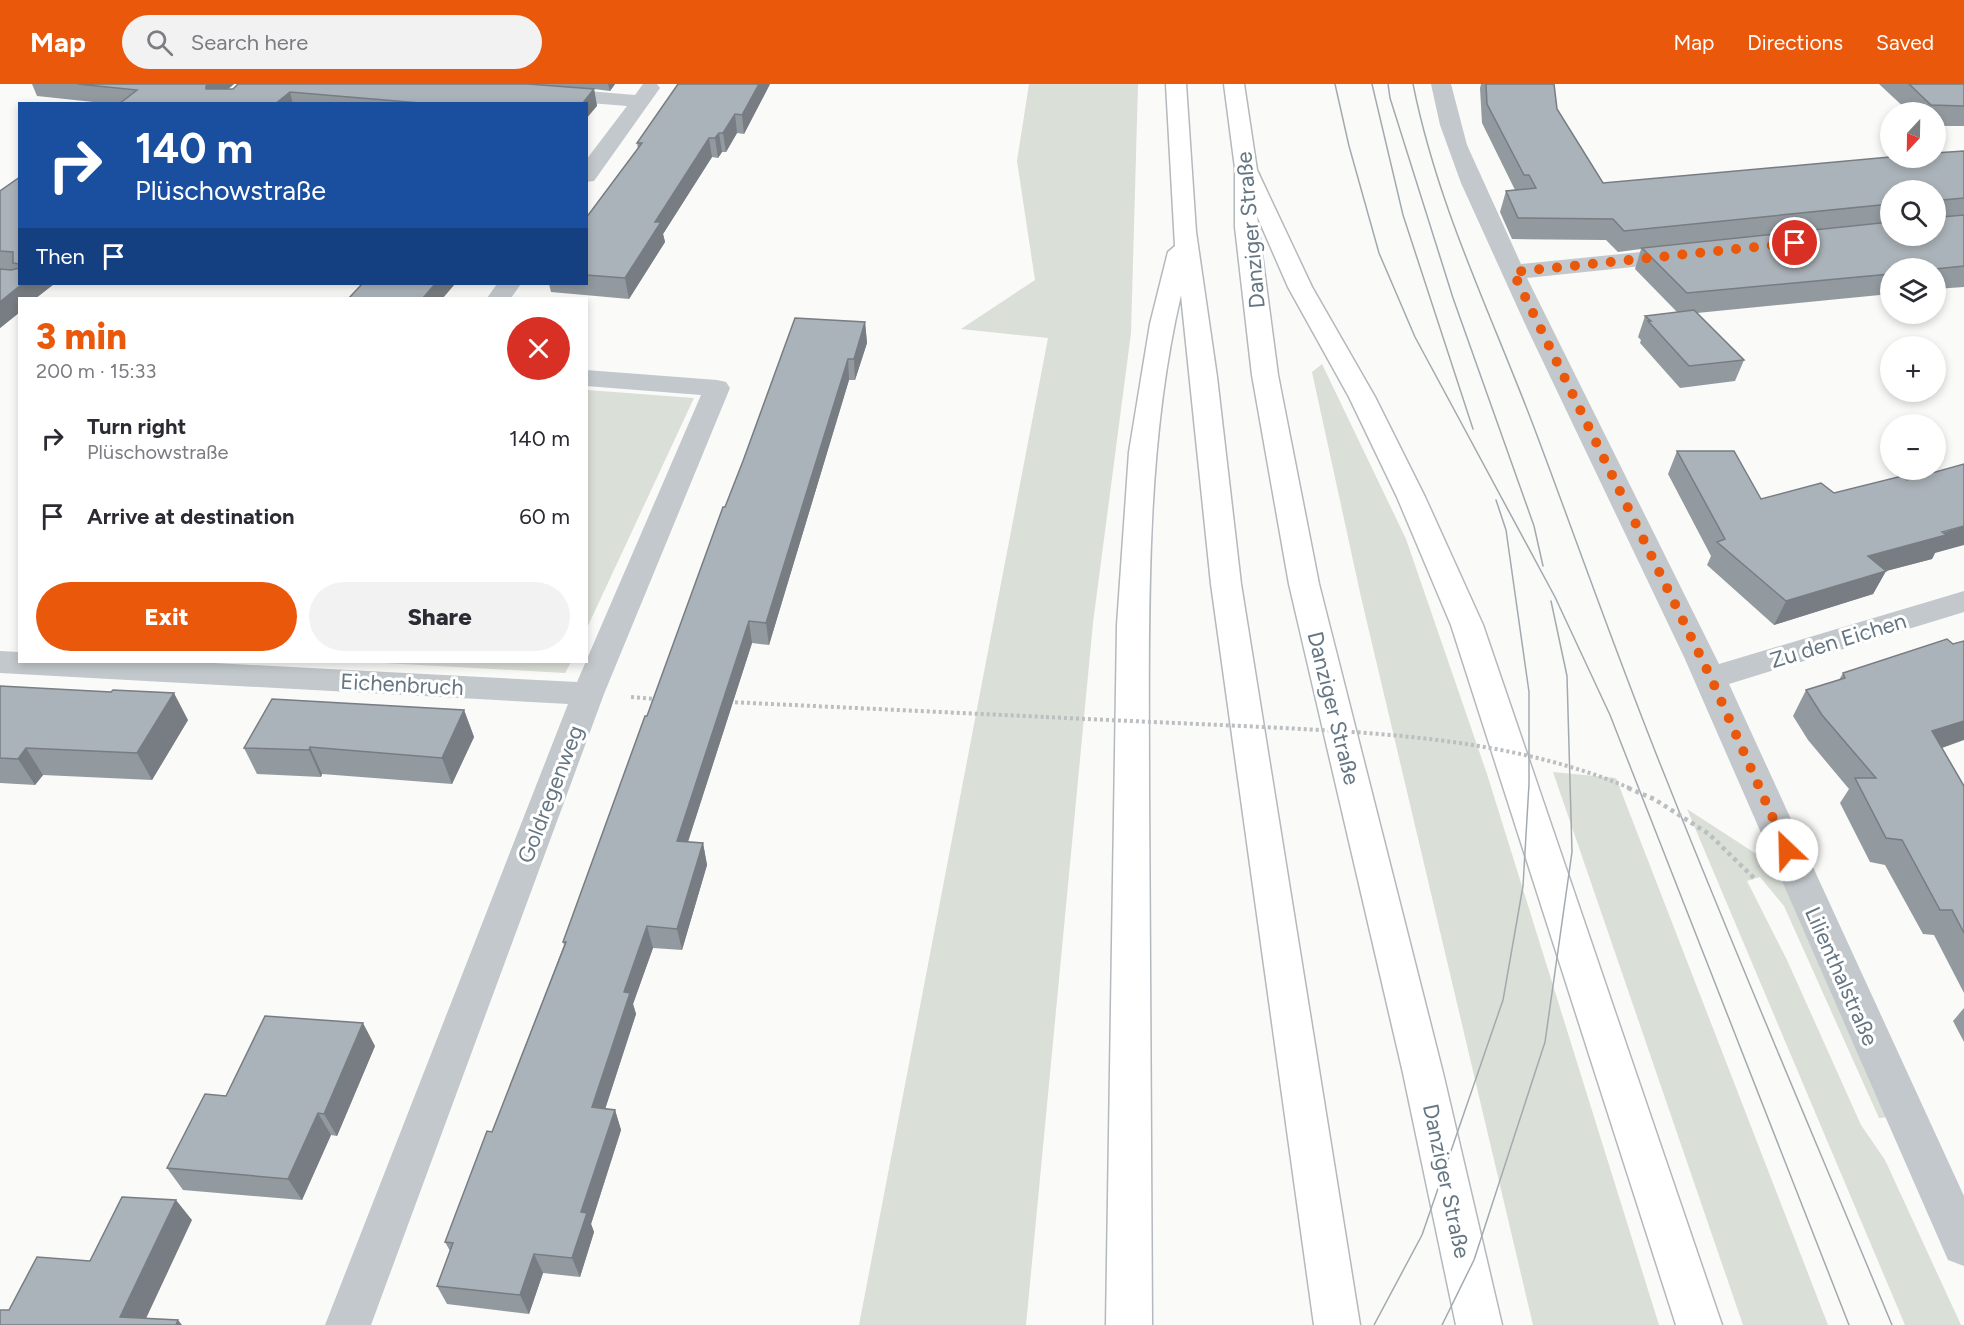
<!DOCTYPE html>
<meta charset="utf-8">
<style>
:root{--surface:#fff;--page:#f2f2f3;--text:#2b2b33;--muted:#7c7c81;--accent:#ea580c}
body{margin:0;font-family:Figtree,sans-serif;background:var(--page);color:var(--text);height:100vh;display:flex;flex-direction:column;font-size:22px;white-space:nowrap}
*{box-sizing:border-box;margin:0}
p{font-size:20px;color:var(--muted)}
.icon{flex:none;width:33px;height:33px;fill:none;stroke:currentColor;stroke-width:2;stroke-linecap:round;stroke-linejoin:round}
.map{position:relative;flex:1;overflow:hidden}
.sheet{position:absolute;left:18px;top:213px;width:570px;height:366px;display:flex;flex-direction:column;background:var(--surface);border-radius:0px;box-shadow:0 3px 9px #0003}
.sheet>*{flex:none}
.banner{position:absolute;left:18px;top:18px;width:570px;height:183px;border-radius:0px;box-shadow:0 3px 9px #0003;background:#1a4fa0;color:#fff;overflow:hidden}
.needle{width:39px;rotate:202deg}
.controls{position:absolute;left:1880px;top:18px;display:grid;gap:12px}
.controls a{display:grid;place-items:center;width:66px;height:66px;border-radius:50%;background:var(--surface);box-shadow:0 3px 9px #0003;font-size:30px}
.pin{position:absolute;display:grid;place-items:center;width:51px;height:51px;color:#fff;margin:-26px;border:3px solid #fff;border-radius:50%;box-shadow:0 2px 6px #0007}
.me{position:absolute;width:66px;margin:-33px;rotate:336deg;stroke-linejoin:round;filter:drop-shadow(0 0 4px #0008)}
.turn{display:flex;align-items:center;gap:21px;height:126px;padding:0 18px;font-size:27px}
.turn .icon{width:78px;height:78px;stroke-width:2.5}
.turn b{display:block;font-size:42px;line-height:51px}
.then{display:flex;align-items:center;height:57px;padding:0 18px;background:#0003;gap:12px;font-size:22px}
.round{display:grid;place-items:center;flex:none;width:63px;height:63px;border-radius:32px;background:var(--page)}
.overview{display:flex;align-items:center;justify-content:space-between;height:102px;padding:0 18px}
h1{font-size:36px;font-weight:800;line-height:45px;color:var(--accent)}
.cta{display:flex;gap:12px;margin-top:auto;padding:12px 18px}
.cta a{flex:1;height:69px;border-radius:36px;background:var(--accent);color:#fff;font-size:24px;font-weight:800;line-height:69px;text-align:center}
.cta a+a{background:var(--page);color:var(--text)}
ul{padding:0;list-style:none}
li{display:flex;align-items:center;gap:18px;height:78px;padding:0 18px}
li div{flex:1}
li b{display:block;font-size:22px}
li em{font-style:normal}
header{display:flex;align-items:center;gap:36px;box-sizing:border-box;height:84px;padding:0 30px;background:var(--accent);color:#fff}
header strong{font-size:28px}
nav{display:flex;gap:33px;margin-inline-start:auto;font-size:21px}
.search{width:420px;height:54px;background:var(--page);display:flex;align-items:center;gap:15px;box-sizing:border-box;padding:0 21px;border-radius:33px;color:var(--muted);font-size:22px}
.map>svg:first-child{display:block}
</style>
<header>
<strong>Map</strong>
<div class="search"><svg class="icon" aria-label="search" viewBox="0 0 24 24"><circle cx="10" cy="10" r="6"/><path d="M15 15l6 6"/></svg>Search here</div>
<nav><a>Map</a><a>Directions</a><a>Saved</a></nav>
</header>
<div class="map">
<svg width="1964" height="1241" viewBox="0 0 1964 1241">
<rect width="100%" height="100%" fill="#fafaf8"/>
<path fill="#dadfd7" d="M 1029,0 L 1138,0 L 1131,249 L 1093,539 L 1026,1241 L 859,1241 L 1048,254 L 961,245 L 1035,196 L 1017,77 Z
M 1322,280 L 1406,455 L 1487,690 L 1659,1241 L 1533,1241 L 1361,513 L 1312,288 Z
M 587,306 L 694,314 L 587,544 L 586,306 Z
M 365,578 L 571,578 L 565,589 Z
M 1553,688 L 1616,694 L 1828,1241 L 1743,1241 Z
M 1687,725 L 1778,784 L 1891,1033 L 1879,1034 L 1784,822 L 1760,793 L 1747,797 L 1787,876 L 1861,1041 L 1885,1076 L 1961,1241 L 1905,1241 Z"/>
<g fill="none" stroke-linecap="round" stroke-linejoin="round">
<defs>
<path id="highway" d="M 1166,0 L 1186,0 L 1196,148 L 1217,293 L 1241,500 L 1360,1241 L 1314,1241 L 1211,500 L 1181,211 C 1144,368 1149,542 1149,702 C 1150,882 1151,1061 1152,1241 L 1106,1241 L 1117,541 L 1129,368 L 1150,240 L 1168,168 L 1175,162 Z
M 1224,0 L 1244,0 L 1257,86 L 1312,203 L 1375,313 L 1425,413 L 1483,541 L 1722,1241 L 1676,1241 L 1451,541 L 1397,413 L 1349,313 L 1288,203 L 1257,132 L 1278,291 L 1319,500 L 1443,989 L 1502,1241 L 1456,1241 L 1403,989 L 1289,500 L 1252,291 L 1235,143 L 1235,84 Z"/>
</defs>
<use href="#highway" stroke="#b4b9bd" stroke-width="3"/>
<path stroke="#bbbfc2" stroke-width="4" stroke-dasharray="3 3" stroke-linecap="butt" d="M 631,613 L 656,615
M 729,618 L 1046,633"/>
<path fill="#c3c8cc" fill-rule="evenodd" d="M 643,0 L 657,0 L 660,4 L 594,97 L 586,98 L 586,76 L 627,22 L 552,16 L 545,14 L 542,10 L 545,6 L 552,4 L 635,11 Z
M 1431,0 L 1451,0 L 1467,61 L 1521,180 L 1681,164 L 1689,166 L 1693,171 L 1689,176 L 1681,178 L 1527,194 L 1719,580 L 1964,507 L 1964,528 L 1729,600 L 1964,1112 L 1964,1182 L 1948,1176 L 1684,573 L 1525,240 L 1461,99 L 1440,41 Z
M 497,200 L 521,200 L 511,214 L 487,214 Z
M 586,286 L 717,296 L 726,298 L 730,304 L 604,610 L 371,1241 L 325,1241 L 568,620 L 0,589 L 0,567 L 20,568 L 20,578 L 196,578 L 577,598 L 701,311 L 586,302 Z"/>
<use href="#highway" fill="#fff" fill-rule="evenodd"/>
<path stroke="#a2aab0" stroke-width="1.5" d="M 1335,0 L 1349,62 L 1379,169 L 1415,253 L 1555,513 L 1610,631 L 1849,1241
M 1372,0 L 1403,131 L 1473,345
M 1388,0 L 1390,14 L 1453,214 L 1534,442 L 1543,482
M 1413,0 C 1438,124 1491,229 1535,346 C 1579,463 1620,581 1667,697 C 1739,879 1817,1060 1892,1241
M 1374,1241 L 1422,1151 L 1503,916 L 1523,802 L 1529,700 L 1529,608 L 1506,446 L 1496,416
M 1442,1241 L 1474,1176 L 1545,958 L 1572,768 L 1567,592 L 1551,517"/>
<path stroke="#bbbfc2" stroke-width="4" stroke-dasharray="3 3" stroke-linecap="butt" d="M 1046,633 C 1125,637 1204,640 1283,644 C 1402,650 1521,658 1632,705"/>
<path stroke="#bbbfc2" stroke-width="4.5" stroke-dasharray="4 4" stroke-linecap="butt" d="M 1628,704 L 1654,715 L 1709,750 L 1756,796"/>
</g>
<path fill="#929a9f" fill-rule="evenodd" d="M 32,0 L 234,0 L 228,5 L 233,5 L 238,0 L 615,0 L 610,7 L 594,5 L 597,22 L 582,20 L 112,20 L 37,12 Z
M 770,0 L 744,50 L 737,49 L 726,68 L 722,68 L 718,74 L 712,73 L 663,150 L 665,158 L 629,215 L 551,208 L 549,200 L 586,200 L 586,134 L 638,65 L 637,59 Z
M 1481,0 L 1554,0 L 1557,25 L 1603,99 L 1964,67 L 1964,203 L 1935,205 L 1935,184 L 1890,184 L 1890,210 L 1697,229 L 1744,276 L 1735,297 L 1680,304 L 1640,259 L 1641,256 L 1638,253 L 1645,232 L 1677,228 L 1635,185 L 1641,165 L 1618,168 L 1606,156 L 1512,155 L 1500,128 L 1506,107 L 1515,106 L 1482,39 L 1480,4 ZM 1890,106 L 1935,152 L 1890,152 Z
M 1879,0 L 1964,0 L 1964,42 L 1935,42 L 1935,28 L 1909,28 Z
M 20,93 L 20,200 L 54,200 L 36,214 L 20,214 L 20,228 L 0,244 L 0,107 Z
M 865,238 L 867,259 L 855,296 L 849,296 L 769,561 L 752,559 L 688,758 L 703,759 L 707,781 L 682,866 L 653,864 L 633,920 L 636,930 L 605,1025 L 615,1026 L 621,1046 L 591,1140 L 594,1148 L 580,1193 L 543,1189 L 529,1230 L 447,1220 L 437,1202 L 450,1167 L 445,1158 L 492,1048 L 564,861 L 563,858 L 725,423 Z
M 1677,367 L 1761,415 L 1834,409 L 1935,469 L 1932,475 L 1886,487 L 1873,510 L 1774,541 L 1707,481 L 1711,472 L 1668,390 Z
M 1843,589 L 1942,664 L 1964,702 L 1964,909 L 1934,851 L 1923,850 L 1885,781 L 1870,778 L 1840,719 L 1849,705 L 1808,656 L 1793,632 L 1806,606 L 1839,596 Z
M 0,602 L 188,636 L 152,696 L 43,691 L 35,701 L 0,699 Z
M 464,626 L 474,653 L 452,700 L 322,690 L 321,693 L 257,690 L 244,664 Z
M 1964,924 L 1964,958 L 1953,937 Z
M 375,962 L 337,1052 L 331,1051 L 302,1116 L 183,1106 L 167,1084 L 226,1012 Z"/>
<path fill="#777d82" d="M 208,0 L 234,0 L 213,18 L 206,5 L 206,2 Z
M 608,0 L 615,0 L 610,7 Z
M 759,0 L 770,0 L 744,50 L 742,31 Z
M 594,5 L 597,22 L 586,35 L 586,20 L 582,20 Z
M 290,8 L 293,20 L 275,20 Z
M 735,30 L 737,49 L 726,68 L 723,49 Z
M 719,49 L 722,68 L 718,74 L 715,54 Z
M 709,54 L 712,73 L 663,150 L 665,158 L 629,215 L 625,194 L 655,138 Z
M 22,200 L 54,200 L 36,214 L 20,214 L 20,228 L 0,244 L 0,218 Z
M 435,200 L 455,200 L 443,214 L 423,214 Z
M 865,238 L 867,259 L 855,296 L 854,275 Z
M 848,275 L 849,296 L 769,561 L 766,539 Z
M 1964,442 L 1964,461 L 1935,469 L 1932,475 L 1886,487 L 1873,510 L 1774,541 L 1786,517 L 1868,472 Z
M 749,537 L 752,559 L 681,779 L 677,757 Z
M 174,609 L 188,636 L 152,696 L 137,669 Z
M 464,626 L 474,653 L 452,700 L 442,674 Z
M 1964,637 L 1964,656 L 1917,673 L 1932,647 Z
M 310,663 L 322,690 L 321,693 L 309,666 Z
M 26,664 L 43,691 L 35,701 L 18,675 Z
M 703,759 L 707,781 L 682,866 L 677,845 Z
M 647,842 L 653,864 L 633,920 L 636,930 L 599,1044 L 592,1023 L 624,908 Z
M 363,939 L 375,962 L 337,1052 L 324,1030 Z
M 615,1026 L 621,1046 L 591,1140 L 594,1148 L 580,1193 L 572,1174 L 581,1128 Z
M 318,1029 L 331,1051 L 302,1116 L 288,1095 Z
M 176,1116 L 192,1136 L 143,1241 L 120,1233 Z
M 534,1170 L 543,1189 L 529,1230 L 520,1211 Z
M 178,1236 L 182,1241 L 176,1241 Z"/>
<path fill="#aab3b9" stroke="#777d82" stroke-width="1.5" d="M 78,0 L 208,0 L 206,2 L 206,5 L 233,5 L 238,0 L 528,0 L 594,5 L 582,20 L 432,20 L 290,8 L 275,20 L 119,20 L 137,6 Z
M 678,0 L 759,0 L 742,31 L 735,30 L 723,49 L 719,49 L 715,54 L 709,54 L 655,138 L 661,138 L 625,194 L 586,191 L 586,134 L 642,59 L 637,59 Z
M 1486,0 L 1554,0 L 1557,25 L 1603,99 L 1890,73 L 1935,74 L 1935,69 L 1964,67 L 1964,114 L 1943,116 L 1942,133 L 1964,131 L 1964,182 L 1935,185 L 1890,184 L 1890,190 L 1687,209 L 1642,164 L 1890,138 L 1890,152 L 1935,152 L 1935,106 L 1890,106 L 1890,120 L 1624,147 L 1613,135 L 1518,134 L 1506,107 L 1536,104 L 1529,91 L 1524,91 L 1487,20 Z
M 1909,0 L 1964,0 L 1964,22 L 1931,21 Z
M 20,93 L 20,180 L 13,179 L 13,168 L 0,167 L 0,107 Z
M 20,184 L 20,200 L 22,200 L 0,218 L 0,185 L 11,186 Z
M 362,200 L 435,200 L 423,214 L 349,214 Z
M 1694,226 L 1744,276 L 1689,282 L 1648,237 L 1651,237 L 1645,232 Z
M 795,234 L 865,238 L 854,275 L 848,275 L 766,539 L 749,537 L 677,757 L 703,759 L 677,845 L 647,842 L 624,908 L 630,909 L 592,1023 L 615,1026 L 581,1128 L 587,1129 L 572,1174 L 534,1170 L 520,1211 L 437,1202 L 453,1159 L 445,1158 L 487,1047 L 492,1048 L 566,858 L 563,858 L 645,632 L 647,632 L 723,423 L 725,423 L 743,377 Z
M 1677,367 L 1734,367 L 1761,415 L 1821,399 L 1834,409 L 1902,392 L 1907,396 L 1964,380 L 1964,442 L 1942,448 L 1946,451 L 1868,472 L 1886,487 L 1786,517 L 1717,458 L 1725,455 Z
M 1947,555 L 1953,560 L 1964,557 L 1964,637 L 1932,647 L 1964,702 L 1964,849 L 1952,826 L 1940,826 L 1902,756 L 1886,754 L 1855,694 L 1876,694 L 1822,631 L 1806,606 L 1845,594 L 1843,589 Z
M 0,602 L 111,608 L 113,606 L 174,609 L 137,669 L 26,664 L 18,675 L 0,674 Z
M 272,615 L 464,626 L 442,674 L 310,663 L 309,666 L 244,664 Z
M 265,932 L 363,939 L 324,1030 L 318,1029 L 288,1095 L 167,1084 L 205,1010 L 226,1012 Z
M 122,1113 L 176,1116 L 120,1233 L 178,1236 L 176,1241 L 0,1241 L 0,1226 L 9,1226 L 37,1173 L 90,1177 Z"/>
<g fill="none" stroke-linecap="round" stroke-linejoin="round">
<path stroke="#ea580c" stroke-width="10" stroke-dasharray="0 18" d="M 1787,766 L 1711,594 L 1513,188 L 1795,159"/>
</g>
<g text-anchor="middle" stroke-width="6" stroke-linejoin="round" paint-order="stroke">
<g font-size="22" fill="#657683" stroke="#fff">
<text transform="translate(1250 146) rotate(-95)" y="8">Danziger Straße</text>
<text transform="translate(1838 556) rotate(-17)" y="8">Zu den Eichen</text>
<text transform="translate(402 600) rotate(3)" y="8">Eichenbruch</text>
<text transform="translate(1334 624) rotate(76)" y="8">Danziger Straße</text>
<text transform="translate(550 710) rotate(-69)" y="8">Goldregenweg</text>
<text transform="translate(1842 892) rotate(66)" y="8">Lilienthalstraße</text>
<text transform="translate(1447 1097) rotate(78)" y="8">Danziger Straße</text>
</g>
</g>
</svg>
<div class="controls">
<a><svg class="needle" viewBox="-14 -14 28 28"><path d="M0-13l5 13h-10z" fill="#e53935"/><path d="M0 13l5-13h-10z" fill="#7c7c81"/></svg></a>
<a><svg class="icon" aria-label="search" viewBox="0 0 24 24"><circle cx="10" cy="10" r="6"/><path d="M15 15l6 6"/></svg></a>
<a><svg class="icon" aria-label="layers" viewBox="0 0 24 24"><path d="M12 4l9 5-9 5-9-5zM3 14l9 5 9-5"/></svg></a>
<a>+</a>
<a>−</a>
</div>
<div class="pin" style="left:1795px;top:159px;background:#d93025"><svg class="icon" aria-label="arrive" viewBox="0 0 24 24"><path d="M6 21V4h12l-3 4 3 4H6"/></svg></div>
<svg class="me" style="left:1787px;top:766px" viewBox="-20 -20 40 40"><circle r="19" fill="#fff"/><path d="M0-13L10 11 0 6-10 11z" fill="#ea580c"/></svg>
<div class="banner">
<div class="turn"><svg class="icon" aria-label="right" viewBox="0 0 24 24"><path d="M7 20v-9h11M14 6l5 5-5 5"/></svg><div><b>140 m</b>Plüschowstraße</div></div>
<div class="then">Then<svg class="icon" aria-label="arrive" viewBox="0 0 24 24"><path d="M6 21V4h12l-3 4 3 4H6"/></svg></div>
</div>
<section class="sheet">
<div class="overview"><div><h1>3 min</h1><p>200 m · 15:33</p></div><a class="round" style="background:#d93025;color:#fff"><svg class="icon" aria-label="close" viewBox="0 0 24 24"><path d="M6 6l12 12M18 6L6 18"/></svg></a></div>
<ul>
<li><svg class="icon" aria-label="right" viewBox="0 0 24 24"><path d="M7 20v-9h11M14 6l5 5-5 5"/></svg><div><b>Turn right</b><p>Plüschowstraße</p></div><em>140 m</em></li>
<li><svg class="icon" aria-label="arrive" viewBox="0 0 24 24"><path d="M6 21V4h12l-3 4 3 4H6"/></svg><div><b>Arrive at destination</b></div><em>60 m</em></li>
</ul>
<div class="cta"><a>Exit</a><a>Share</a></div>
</section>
</div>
